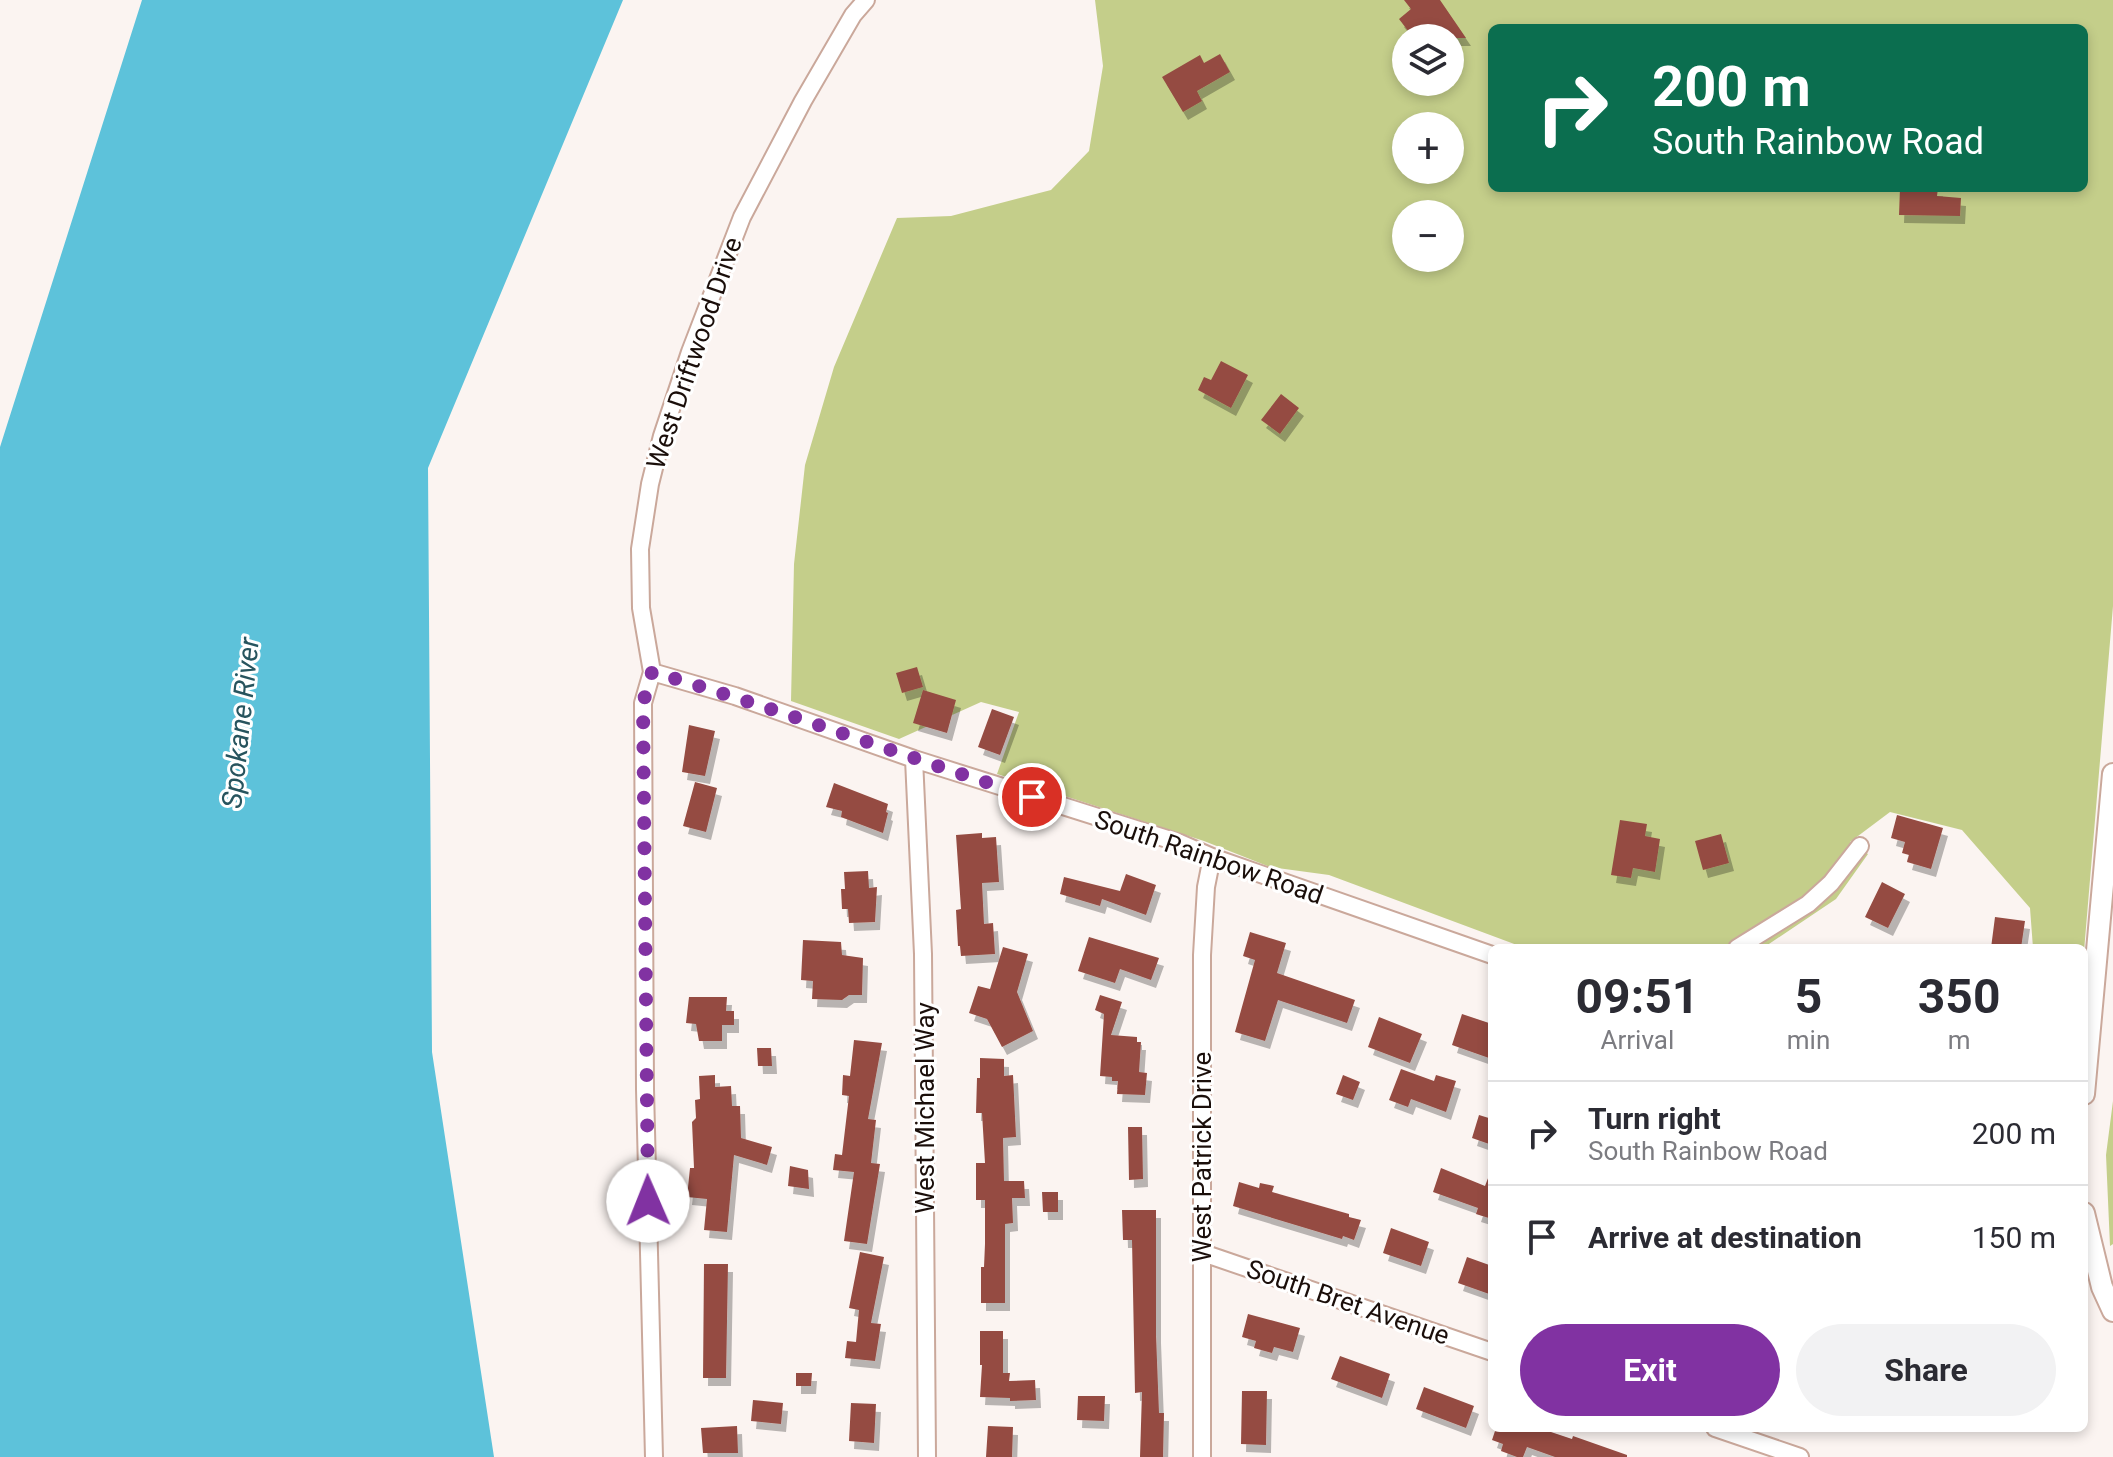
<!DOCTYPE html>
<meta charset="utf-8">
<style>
:root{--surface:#fff;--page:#f2f2f3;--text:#2b2b33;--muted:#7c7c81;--line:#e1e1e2;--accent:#8132a2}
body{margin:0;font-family:Roboto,sans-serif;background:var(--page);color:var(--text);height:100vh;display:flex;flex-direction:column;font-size:30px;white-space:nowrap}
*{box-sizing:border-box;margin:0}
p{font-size:26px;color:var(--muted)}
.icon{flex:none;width:44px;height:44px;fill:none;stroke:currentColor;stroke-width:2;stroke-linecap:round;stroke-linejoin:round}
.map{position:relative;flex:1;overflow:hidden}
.drawer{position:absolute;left:1488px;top:944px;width:600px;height:488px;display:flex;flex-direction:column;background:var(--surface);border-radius:12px;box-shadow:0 4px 12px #0003}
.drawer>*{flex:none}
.guide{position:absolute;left:1488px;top:24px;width:600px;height:168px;border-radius:12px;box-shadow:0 4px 12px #0003;background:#0b6e4f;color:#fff;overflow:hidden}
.fabs{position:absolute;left:1392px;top:24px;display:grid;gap:16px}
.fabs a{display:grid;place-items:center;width:72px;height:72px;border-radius:50%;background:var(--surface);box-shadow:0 4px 12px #0003;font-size:40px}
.pin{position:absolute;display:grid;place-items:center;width:68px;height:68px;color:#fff;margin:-34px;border:4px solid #fff;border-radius:50%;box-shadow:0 2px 8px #0007}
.me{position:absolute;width:88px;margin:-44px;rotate:359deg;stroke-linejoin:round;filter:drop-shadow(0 0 6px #0008)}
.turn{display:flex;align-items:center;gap:28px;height:168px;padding:0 32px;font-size:36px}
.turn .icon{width:104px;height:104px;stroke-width:2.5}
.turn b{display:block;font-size:56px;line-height:68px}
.eta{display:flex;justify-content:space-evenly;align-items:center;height:136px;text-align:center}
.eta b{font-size:48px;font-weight:700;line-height:56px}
.cta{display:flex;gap:16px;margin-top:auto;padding:16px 32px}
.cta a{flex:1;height:92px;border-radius:48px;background:var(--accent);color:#fff;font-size:32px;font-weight:700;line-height:92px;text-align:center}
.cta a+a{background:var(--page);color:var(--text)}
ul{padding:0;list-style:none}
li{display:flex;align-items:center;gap:24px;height:104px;padding:0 32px;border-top:2px solid var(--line)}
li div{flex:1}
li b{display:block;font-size:30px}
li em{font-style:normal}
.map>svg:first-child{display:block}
</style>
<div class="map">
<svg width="2113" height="1457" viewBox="0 0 2113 1457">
<defs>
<filter id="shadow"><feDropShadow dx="5" dy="8" stdDeviation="0" flood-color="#0004"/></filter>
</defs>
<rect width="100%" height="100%" fill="#fbf4f1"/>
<path fill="#c4ce8a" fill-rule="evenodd" d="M 1095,0 L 2113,0 L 2113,606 L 2084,951 L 2084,948 L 2033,948 L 2030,908 L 1962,830 L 1890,812 L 1850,842 L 1868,854 L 1836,899 L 1763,948 L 1525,948 L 1329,875 L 1270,867 L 1204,841 L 997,774 L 1019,712 L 981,702 L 899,739 L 791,701 L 794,564 L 805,465 L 834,367 L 897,218 L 951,216 L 1051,190 L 1089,151 L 1103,66 ZM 1492,28 L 2084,28 L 2084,188 L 1492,188 ZM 1406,38 L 1450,38 L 1450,82 L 1406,82 ZM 1406,126 L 1450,126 L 1450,170 L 1406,170 ZM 1406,214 L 1450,214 L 1450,258 L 1406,258 Z
M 2113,1101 L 2113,1244 L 2110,1246 L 2106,1155 Z"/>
<path fill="#5dc2da" d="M 142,0 L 623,0 L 428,468 L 432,1052 L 494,1457 L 0,1457 L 0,447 Z"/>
<path fill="#954c42" filter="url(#shadow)" d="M 1404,0 L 1440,0 L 1466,38 L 1424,38 L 1419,30 L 1412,36 L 1399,19 L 1411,9 Z
M 1220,54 L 1230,72 L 1197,91 L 1202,101 L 1183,112 L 1162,77 L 1200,55 L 1204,63 Z
M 1900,188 L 1938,188 L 1937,196 L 1961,198 L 1960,216 L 1899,215 Z
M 1221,361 L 1248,375 L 1231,408 L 1198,390 L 1204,377 L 1211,380 Z
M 1281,394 L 1299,408 L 1280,434 L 1261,420 Z
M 917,667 L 923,687 L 902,693 L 896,673 Z
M 923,690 L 956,700 L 947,733 L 913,723 Z
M 992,709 L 1014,717 L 1000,755 L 978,747 Z
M 689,725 L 715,731 L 705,776 L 682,772 Z
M 695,782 L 717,788 L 706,832 L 683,826 Z
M 834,783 L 888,804 L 886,812 L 888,813 L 883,833 L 841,817 L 842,811 L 826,807 Z
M 1897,815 L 1943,828 L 1931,869 L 1907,862 L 1909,855 L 1902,853 L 1905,842 L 1891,838 Z
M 1620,820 L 1647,824 L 1645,836 L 1660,839 L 1655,872 L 1633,868 L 1631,878 L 1611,875 Z
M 982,833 L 982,838 L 996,837 L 999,882 L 982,883 L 984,924 L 993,923 L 995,954 L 961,956 L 960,946 L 958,946 L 956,910 L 961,909 L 956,835 Z
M 1721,834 L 1729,863 L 1703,870 L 1695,841 Z
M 868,871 L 869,888 L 877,887 L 875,922 L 849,923 L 848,909 L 842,909 L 841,889 L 845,889 L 844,872 Z
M 1126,874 L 1156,885 L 1146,915 L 1102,899 L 1100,906 L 1060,894 L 1064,877 L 1120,891 Z
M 1882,882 L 1905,894 L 1888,928 L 1865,917 Z
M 1995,917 L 2025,921 L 2021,948 L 1991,948 Z
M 1250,932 L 1286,943 L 1277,973 L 1355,1000 L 1347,1023 L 1278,1000 L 1265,1041 L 1235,1032 L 1255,960 L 1243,956 Z
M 1089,937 L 1159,958 L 1151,980 L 1120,969 L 1115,983 L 1078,971 Z
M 803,940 L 841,942 L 842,955 L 863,958 L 862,995 L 849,995 L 842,1000 L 812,999 L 813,981 L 801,980 Z
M 1003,947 L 1028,954 L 1017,992 L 1033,1031 L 1002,1047 L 987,1019 L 969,1013 L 978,986 L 990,989 Z
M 1100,995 L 1122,1002 L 1111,1035 L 1137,1037 L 1137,1042 L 1141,1042 L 1139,1072 L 1147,1073 L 1145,1095 L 1117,1094 L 1118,1081 L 1112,1081 L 1112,1077 L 1100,1076 L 1104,1014 L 1095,1010 Z
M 689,997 L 727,997 L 726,1011 L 734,1011 L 734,1025 L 722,1025 L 722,1041 L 699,1041 L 696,1024 L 686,1023 Z
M 1462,1014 L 1492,1024 L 1492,1048 L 1489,1058 L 1452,1045 Z
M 1379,1017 L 1422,1034 L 1410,1063 L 1368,1047 Z
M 854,1040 L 882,1043 L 868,1119 L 876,1120 L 871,1163 L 880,1164 L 867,1244 L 844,1241 L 854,1172 L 833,1170 L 835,1154 L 842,1155 L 849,1096 L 842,1095 L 843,1075 L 850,1076 Z
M 757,1048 L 771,1048 L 772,1066 L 758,1066 Z
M 980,1058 L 1004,1059 L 1004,1076 L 1013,1075 L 1016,1137 L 1003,1138 L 1004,1181 L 1024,1181 L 1025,1198 L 1012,1198 L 1013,1223 L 1005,1224 L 1005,1303 L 981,1303 L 981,1267 L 984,1267 L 985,1244 L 985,1200 L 976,1200 L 976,1163 L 985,1163 L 982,1113 L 976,1113 L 977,1078 L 980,1078 Z
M 1401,1069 L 1434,1081 L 1436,1075 L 1456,1081 L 1446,1112 L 1411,1099 L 1408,1107 L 1389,1100 Z
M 715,1075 L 715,1087 L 731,1086 L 732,1106 L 740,1106 L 741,1138 L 772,1147 L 767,1165 L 734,1155 L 727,1232 L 704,1230 L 707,1199 L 687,1197 L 690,1168 L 694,1168 L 692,1122 L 696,1118 L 695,1100 L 700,1099 L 699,1076 Z
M 1343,1075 L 1360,1082 L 1353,1100 L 1336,1094 Z
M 1479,1115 L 1492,1119 L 1492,1145 L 1472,1138 Z
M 1128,1127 L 1142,1127 L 1143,1179 L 1129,1180 Z
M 790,1166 L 808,1170 L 809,1189 L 788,1186 Z
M 1441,1168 L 1485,1186 L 1490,1173 L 1492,1174 L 1492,1219 L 1476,1214 L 1478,1208 L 1433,1192 Z
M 1239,1182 L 1259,1188 L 1260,1183 L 1274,1186 L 1272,1192 L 1349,1214 L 1349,1217 L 1361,1220 L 1354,1240 L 1343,1236 L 1342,1239 L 1233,1206 Z
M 1042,1192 L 1058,1192 L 1058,1212 L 1043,1212 Z
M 1122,1210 L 1156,1210 L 1156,1335 L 1159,1413 L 1164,1413 L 1163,1457 L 1140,1457 L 1142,1392 L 1135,1393 L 1132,1240 L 1123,1240 Z
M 1391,1228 L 1429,1242 L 1421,1266 L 1383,1253 Z
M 860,1252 L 884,1257 L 871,1323 L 881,1324 L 875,1361 L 845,1358 L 847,1341 L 856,1342 L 859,1310 L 849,1308 Z
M 1467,1257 L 1492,1266 L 1492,1295 L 1458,1283 Z
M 704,1264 L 728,1264 L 726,1378 L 703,1378 Z
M 1248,1314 L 1300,1328 L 1293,1352 L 1274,1347 L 1272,1353 L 1254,1348 L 1256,1341 L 1242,1337 Z
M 980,1331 L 1003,1331 L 1003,1373 L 1010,1373 L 1009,1381 L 1035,1380 L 1036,1400 L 1010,1401 L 1010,1398 L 980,1397 L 982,1365 L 980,1365 Z
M 1340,1356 L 1390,1374 L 1382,1398 L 1331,1379 Z
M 796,1373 L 812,1373 L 811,1386 L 796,1386 Z
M 1424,1387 L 1474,1406 L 1466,1428 L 1416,1409 Z
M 1242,1391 L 1267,1391 L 1266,1445 L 1241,1444 Z
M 1078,1396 L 1105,1396 L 1104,1421 L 1077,1420 Z
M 753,1400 L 783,1403 L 781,1424 L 751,1421 Z
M 851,1403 L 876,1404 L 874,1443 L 849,1441 Z
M 737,1426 L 738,1453 L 703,1453 L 701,1428 Z
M 988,1426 L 1013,1427 L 1012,1457 L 986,1457 Z
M 1496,1428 L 1539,1428 L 1572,1439 L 1573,1436 L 1627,1455 L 1627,1457 L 1555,1457 L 1527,1447 L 1523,1457 L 1517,1457 L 1501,1451 L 1503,1444 L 1492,1440 Z"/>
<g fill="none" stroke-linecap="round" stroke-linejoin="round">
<defs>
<path id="minor" d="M 652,672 L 735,696 L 914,759 L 1180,843 L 1212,857 L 1492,955
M 914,759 L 923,954 L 927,1457
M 1737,948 L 1808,904 L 1831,883 L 1860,846
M 1203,1253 L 1492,1352
M 1715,1428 L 1800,1457
M 654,1457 L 645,1089 L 643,703 L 652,672 L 641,608 L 640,549 L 650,484 L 662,436 L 690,352 L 742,217 L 803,101 L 853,15 L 866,0
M 1202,1457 L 1202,955 L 1206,887 L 1212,857"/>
<path id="tertiary" d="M 2084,1094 L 2113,774
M 2084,1213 L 2102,1287 L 2113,1311"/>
</defs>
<use href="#minor" stroke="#caa89b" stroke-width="20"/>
<use href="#tertiary" stroke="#caa89b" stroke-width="24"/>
<use href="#minor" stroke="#fff" stroke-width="16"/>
<use href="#tertiary" stroke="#fff" stroke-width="20"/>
</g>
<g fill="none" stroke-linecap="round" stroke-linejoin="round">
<path stroke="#8132a2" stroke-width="14" stroke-dasharray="0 25.2" d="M 648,1201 L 643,703 L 652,672 C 780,709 905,757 1032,797"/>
</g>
<g text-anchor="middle" stroke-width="6" stroke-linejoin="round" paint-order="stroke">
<g font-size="26" fill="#1a0e0a" stroke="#fff">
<text transform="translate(694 353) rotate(-71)" y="9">West Driftwood Drive</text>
<text transform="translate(1209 857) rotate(19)" y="9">South Rainbow Road</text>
<text transform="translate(925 1108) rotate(-90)" y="9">West Michael Way</text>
<text transform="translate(1202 1157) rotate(-90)" y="9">West Patrick Drive</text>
<text transform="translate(1348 1302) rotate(19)" y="9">South Bret Avenue</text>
</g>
<g font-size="28" font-style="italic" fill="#27545e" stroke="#fff">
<text transform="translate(240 723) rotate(-84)" y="10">Spokane River</text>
</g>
</g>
</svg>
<div class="fabs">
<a><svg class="icon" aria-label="layers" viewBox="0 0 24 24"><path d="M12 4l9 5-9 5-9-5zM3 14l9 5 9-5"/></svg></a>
<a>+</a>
<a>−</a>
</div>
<div class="pin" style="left:1032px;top:797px;background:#d93025"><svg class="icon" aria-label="arrive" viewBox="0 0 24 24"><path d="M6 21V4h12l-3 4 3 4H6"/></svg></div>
<svg class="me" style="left:648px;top:1201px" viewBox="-20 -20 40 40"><circle r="19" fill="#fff"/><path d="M0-13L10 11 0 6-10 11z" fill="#8132a2"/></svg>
<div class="guide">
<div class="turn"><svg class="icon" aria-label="right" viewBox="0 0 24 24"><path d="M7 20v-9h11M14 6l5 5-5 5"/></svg><div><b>200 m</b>South Rainbow Road</div></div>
</div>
<section class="drawer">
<div class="eta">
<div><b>09:51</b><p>Arrival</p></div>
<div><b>5</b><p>min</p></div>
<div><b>350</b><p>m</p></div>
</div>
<ul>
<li><svg class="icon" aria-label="right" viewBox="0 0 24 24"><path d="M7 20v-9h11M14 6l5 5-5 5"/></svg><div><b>Turn right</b><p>South Rainbow Road</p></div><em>200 m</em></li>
<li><svg class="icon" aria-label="arrive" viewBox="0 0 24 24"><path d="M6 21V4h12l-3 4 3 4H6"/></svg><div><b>Arrive at destination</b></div><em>150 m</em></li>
</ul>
<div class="cta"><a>Exit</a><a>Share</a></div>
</section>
</div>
